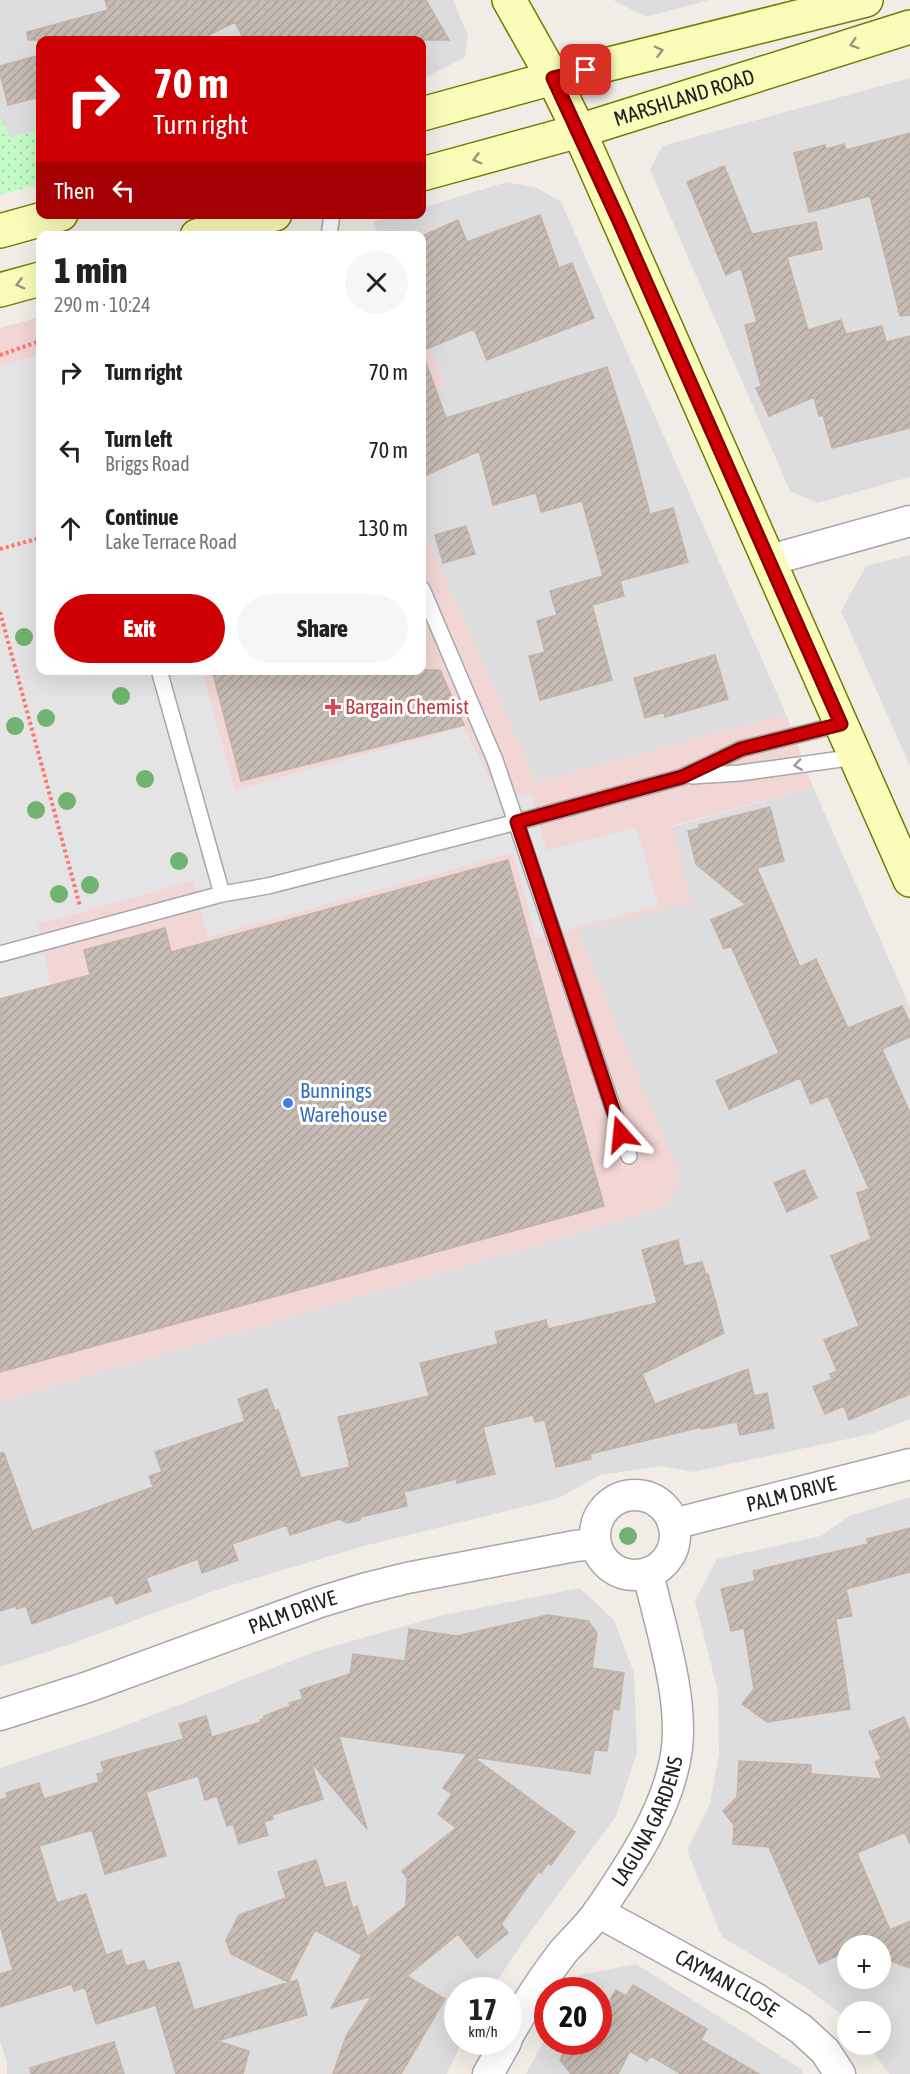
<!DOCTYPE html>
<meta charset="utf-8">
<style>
:root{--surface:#fff;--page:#f6f6f6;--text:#202124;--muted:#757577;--accent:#cf0004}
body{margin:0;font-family:"Asap Condensed",sans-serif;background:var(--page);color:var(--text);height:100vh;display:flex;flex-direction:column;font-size:22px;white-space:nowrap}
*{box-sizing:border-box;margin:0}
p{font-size:20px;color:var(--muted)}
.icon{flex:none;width:33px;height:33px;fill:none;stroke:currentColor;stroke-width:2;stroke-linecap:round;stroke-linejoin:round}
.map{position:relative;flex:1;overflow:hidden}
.drawer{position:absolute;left:36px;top:231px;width:390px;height:444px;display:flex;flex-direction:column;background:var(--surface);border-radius:12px;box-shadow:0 6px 24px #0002}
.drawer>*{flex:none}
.top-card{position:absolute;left:36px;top:36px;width:390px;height:183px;border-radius:12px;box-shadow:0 6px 24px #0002;background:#cf0004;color:#fff;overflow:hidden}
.controls{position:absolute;left:837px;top:1935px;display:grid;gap:12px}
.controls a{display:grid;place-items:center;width:54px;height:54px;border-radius:50%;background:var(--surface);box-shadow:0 6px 24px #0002;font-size:30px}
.speed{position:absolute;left:444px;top:1977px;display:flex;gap:12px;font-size:30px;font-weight:700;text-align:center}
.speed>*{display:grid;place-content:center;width:78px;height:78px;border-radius:50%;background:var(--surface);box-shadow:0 6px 24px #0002;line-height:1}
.speed small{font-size:15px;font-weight:400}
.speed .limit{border:9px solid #d22;background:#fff;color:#111}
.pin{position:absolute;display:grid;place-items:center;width:51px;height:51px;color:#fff;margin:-26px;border-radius:12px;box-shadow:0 3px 9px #0006}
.me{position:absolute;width:66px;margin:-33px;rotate:342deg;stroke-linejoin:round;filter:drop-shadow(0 0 4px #0008)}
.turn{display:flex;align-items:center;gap:21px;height:126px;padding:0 18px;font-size:27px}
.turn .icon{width:78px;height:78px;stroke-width:2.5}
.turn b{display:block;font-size:42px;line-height:51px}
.then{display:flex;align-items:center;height:57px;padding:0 18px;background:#0003;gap:12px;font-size:22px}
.round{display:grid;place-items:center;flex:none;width:63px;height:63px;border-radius:32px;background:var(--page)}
.headline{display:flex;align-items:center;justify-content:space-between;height:102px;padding:0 18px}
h1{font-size:36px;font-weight:800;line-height:45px}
.button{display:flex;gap:12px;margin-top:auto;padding:12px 18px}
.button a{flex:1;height:69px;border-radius:36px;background:var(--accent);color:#fff;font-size:24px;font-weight:800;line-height:69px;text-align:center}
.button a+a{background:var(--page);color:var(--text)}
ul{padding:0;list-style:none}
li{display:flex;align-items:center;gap:18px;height:78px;padding:0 18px}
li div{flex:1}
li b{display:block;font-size:22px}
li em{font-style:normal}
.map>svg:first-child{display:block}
</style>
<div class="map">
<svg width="910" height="2074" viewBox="0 0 910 2074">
<defs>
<pattern id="park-dots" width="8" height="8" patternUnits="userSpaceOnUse" patternTransform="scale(1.5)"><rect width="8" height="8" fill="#c2fbc5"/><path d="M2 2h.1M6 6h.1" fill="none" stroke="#a6d7a9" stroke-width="1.8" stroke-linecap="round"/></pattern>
<pattern id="building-hatch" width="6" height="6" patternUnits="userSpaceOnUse" patternTransform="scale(1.5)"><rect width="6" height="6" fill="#c6bcb5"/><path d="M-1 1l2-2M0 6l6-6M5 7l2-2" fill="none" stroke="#aaa19b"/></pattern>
</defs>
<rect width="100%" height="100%" fill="#f1ede6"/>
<path fill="#dedddd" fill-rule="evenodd" d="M 0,0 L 453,0 L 468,36 L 465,57 L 422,79 L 422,40 L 40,40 L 40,130 L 10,138 L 0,117 Z
M 613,0 L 709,0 L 646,17 Z
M 910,78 L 910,477 L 818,503 L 790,491 L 650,170 L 662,146 Z
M 507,182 L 537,188 L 561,202 L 786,714 L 536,782 L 422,526 L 422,397 L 446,385 L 422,332 L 422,236 L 379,235 L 373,222 L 398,215 L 422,214 L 422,208 Z
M 910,555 L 910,766 L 841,611 L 866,566 Z
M 813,787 L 910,1007 L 910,1419 L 871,1434 L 693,1472 L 661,1466 L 600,1475 L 559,1498 L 364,1546 L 222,1588 L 65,1646 L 0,1667 L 0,1402 L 666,1207 L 680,1178 L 577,930 L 672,827 Z
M 910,1497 L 910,2074 L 889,2074 L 868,2045 L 880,2044 L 880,2012 L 848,2012 L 847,2018 L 802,1985 L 722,1937 L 687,1850 L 710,1804 L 719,1753 L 718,1692 L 695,1601 L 717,1559 L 821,1536 L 849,1516 ZM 848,1946 L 880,1946 L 880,1978 L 848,1978 Z
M 580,1588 L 614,1620 L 634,1673 L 637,1752 L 616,1816 L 523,1942 L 491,1990 L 458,1990 L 458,2042 L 462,2042 L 447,2074 L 7,2074 L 7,2063 L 0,2041 L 0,1768 L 109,1732 L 317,1651 L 443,1615 Z
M 636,1964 L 801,2069 L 803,2074 L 526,2074 L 547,2035 L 548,2042 L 598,2042 L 598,1990 L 572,1990 L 580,1975 Z"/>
<path fill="#f2d5d5" d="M 40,317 L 40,670 L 422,670 L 422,526 L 536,782 L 786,714 L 813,787 L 672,826 L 692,903 L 577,930 L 681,1178 L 666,1207 L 0,1402 L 0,328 Z
M 422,332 L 446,385 L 422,397 Z"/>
<path fill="url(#park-dots)" d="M 0,117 L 10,138 L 40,130 L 40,184 L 0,195 Z"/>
<path fill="#e4e4e4" d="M 40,355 L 40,670 L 202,671 L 235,790 L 464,727 L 501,801 L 531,793 L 547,850 L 636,827 L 659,905 L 536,939 L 513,853 L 208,937 L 193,881 L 38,924 L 51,984 L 0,998 L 0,366 Z"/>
<path fill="url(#building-hatch)" stroke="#c3b3a7" stroke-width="1.5" d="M 105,0 L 426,0 L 449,40 L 244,40 L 235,22 L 199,40 L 28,40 L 27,32 L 108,10 Z
M 40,55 L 40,97 L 8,105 L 0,74 L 0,66 Z
M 910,133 L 910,315 L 900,316 L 870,196 L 809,212 L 794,153 L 825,145 L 826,149 L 844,144 L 846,150 Z
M 724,166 L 752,234 L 816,222 L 822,249 L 787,257 L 808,330 L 841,320 L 846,334 L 882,326 L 886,342 L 910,336 L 910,428 L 832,448 L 823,415 L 819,416 L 814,397 L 769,416 L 756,388 L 761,386 L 745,325 L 757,322 L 741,268 L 726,275 L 687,182 Z
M 540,215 L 559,268 L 572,263 L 594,318 L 487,360 L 474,329 L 422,351 L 422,236 L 458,220 L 467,242 Z
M 422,360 L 425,360 L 446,418 L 607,367 L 630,438 L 650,514 L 673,508 L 688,562 L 620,581 L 624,596 L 592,605 L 612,680 L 540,700 L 529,656 L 545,652 L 537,621 L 557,615 L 550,591 L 603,576 L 582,501 L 541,512 L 536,493 L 493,505 L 479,451 L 422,477 Z
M 466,526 L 475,554 L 443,563 L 435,535 Z
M 715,655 L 728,699 L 665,717 L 664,712 L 645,718 L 634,678 Z
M 212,670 L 440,670 L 464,725 L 241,781 Z
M 770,807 L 784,861 L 757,868 L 800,967 L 816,959 L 848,1028 L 902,1006 L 910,1023 L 910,1037 L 882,1049 L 910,1113 L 910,1394 L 849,1420 L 844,1406 L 825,1414 L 813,1387 L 832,1379 L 830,1374 L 837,1371 L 824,1340 L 859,1326 L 831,1256 L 871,1239 L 857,1193 L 869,1189 L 828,1096 L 811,1104 L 800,1078 L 729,1109 L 716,1081 L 779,1053 L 731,946 L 724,949 L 711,920 L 746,905 L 696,864 L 688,831 L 700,828 L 699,825 Z
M 508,860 L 604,1206 L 0,1372 L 0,999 L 90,975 L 84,950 L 165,928 L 171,952 Z
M 804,1170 L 817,1198 L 787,1212 L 774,1183 Z
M 678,1240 L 684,1266 L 702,1262 L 706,1275 L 708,1274 L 724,1333 L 642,1374 L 655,1404 L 748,1369 L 754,1396 L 767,1393 L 774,1428 L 740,1435 L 737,1422 L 701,1429 L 701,1427 L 590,1454 L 591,1459 L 556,1467 L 545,1420 L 535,1422 L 533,1415 L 483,1427 L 495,1474 L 457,1483 L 456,1479 L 404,1492 L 407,1506 L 361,1517 L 360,1520 L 347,1523 L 339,1519 L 290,1535 L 287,1525 L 232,1544 L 238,1560 L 202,1573 L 198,1559 L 146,1578 L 151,1591 L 116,1604 L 112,1595 L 32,1624 L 26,1606 L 17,1609 L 16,1606 L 0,1611 L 0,1453 L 4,1453 L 32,1531 L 153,1487 L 149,1476 L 162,1472 L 155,1452 L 245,1421 L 238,1399 L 267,1389 L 275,1411 L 278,1410 L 301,1478 L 350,1467 L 338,1417 L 429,1396 L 420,1363 L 498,1344 L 495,1332 L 546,1320 L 548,1329 L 657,1303 L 642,1250 Z
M 910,1528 L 910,1572 L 846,1589 L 852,1616 L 836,1619 L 850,1709 L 767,1722 L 742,1704 L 754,1689 L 744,1628 L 731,1631 L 721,1589 L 755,1581 L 753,1571 L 868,1544 L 867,1539 Z
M 548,1615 L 588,1621 L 597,1633 L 592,1668 L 624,1673 L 619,1710 L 613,1709 L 607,1751 L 594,1750 L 590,1774 L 473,1757 L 575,1832 L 551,1865 L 548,1863 L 541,1873 L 539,1871 L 501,1924 L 508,1933 L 477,1958 L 458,1934 L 407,1976 L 445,1999 L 401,2074 L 333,2074 L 346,2036 L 372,1996 L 331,2008 L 362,1955 L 315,1930 L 288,1982 L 231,1954 L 226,1940 L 239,1915 L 286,1898 L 278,1872 L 316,1860 L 325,1888 L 345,1882 L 353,1909 L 357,1906 L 367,1937 L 406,1906 L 407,1878 L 402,1871 L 456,1828 L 438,1814 L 452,1794 L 443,1788 L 467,1754 L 339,1736 L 367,1829 L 311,1762 L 323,1799 L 272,1815 L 273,1819 L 264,1822 L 268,1835 L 239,1844 L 233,1824 L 227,1826 L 217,1796 L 205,1800 L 198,1776 L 146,1792 L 166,1856 L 105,1874 L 92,1830 L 39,1846 L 57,1903 L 86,1894 L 106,1955 L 121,1950 L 126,1966 L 144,1961 L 148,1971 L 179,1962 L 194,2010 L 297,1980 L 307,2015 L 217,2041 L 249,2051 L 243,2074 L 176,2074 L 156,2005 L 96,2024 L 85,1987 L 74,1991 L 72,1984 L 0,2007 L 0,1974 L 13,1970 L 0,1925 L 0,1800 L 8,1797 L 6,1793 L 39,1783 L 44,1799 L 99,1782 L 97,1774 L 104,1772 L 101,1762 L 184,1739 L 179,1724 L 206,1716 L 212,1737 L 261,1722 L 260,1720 L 264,1719 L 264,1716 L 290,1706 L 289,1703 L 303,1699 L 300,1690 L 350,1674 L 353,1654 L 405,1661 L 409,1629 L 457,1636 Z
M 904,1717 L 910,1732 L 910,1844 L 905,1832 L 857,1853 L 890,1930 L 910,1921 L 910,1968 L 880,1957 L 880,1946 L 848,1946 L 848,1951 L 819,1964 L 769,1847 L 733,1844 L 734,1825 L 723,1811 L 737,1797 L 739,1761 L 811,1765 L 811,1774 L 882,1779 L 875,1762 L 881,1759 L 869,1732 Z
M 633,1985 L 707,2029 L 701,2040 L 759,2074 L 681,2074 L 651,2056 L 647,2061 L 630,2051 L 618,2074 L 571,2074 L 560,2060 L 569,2042 L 598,2042 L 598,2020 L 616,1990 L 626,1996 Z
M 114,2042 L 124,2074 L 31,2074 L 30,2068 Z"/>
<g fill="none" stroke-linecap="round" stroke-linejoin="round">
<defs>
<path id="lane" d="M 329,236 L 332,214
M 422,589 L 495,760 L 629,1156
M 159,670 L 222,894
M 692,776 L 740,773 L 856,757
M 0,954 L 222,894 L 268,886 L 517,822 L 682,777 L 741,749 L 841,724"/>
<g id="street">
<path d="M 770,560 L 910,521"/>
<circle cx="635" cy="1535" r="40"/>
<path id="s1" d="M 673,1524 L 910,1464"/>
<path id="s2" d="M 0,1715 L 88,1687 L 320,1602 L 363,1589 L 407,1578 L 575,1546 L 595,1544"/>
<path id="s3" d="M 598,1912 L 755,1998 L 801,2029 L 825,2051 L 840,2074"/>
<path id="s4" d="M 508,2036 C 524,2007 543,1978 563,1952 C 575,1938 589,1926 599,1911 C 632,1863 670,1806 677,1748 C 683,1694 660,1626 648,1573"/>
<path d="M 488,2074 L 506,2042"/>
</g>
<g id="secondary">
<path d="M 509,0 L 553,78 L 579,131 L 910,880"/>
<path d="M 422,114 L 553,78 L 866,0"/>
<path id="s5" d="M 422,174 L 579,131 L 910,27"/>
<path d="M 0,231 L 61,214"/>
<path d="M 197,236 L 275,214"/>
<path d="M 0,290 L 40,279"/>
</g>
</defs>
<use href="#lane" stroke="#a7a7a7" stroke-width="18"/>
<use href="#street" stroke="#a7a7a7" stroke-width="33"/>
<use href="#secondary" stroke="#717c01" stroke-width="36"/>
<path stroke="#fe7569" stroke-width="4" stroke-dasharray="3 3" stroke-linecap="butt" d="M 0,355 L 40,341
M 0,549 L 40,538
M 0,612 L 80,906"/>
<use href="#lane" stroke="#fff" stroke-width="15"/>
<use href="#street" stroke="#fff" stroke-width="30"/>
<use href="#secondary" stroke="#fafcb9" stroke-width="33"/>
</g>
<g fill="#71b370">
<circle cx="24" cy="637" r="9"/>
<circle cx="121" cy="696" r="9"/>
<circle cx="46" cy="718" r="9"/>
<circle cx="15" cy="726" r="9"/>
<circle cx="145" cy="779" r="9"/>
<circle cx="67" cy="801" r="9"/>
<circle cx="36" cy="810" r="9"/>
<circle cx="179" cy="861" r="9"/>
<circle cx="90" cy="885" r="9"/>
<circle cx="59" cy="894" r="9"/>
<circle cx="628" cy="1536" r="9"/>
</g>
<defs><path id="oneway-chevron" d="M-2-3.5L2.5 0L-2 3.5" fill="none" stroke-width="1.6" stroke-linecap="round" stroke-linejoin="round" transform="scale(1.5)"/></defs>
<g stroke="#989974">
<use href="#oneway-chevron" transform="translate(854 44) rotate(163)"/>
<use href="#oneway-chevron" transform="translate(659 51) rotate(-14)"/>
<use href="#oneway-chevron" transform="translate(477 159) rotate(165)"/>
<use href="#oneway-chevron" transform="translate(20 284) rotate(165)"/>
</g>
<use stroke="#9b9b9b" href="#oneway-chevron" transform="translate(798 765) rotate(172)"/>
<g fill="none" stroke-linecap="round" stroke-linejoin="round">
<defs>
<path id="route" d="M 586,70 L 553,78 L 619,221 L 841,724 L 741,749 L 682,777 L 517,822 L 621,1134"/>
</defs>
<use href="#route" stroke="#870003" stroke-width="15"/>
<use href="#route" stroke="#cf0004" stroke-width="10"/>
</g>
<path fill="#e0444e" stroke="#fff" stroke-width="2" d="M330 698h6v6h6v6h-6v6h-6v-6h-6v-6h6z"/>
<circle fill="#3f7fe0" stroke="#fff" stroke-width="2" cx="288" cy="1103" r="6"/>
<g text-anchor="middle" stroke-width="6" stroke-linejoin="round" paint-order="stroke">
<g font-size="21" fill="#202020" stroke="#fff">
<text dy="7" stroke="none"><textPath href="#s5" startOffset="273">MARSHLAND ROAD</textPath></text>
<text dy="7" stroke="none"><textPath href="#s1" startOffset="122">PALM DRIVE</textPath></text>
<text dy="7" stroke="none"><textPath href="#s2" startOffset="310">PALM DRIVE</textPath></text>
<text dy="7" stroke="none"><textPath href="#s4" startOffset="258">LAGUNA GARDENS</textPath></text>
<text dy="7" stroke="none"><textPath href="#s3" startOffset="147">CAYMAN CLOSE</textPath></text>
</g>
<g font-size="21" fill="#be3a42" stroke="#fff" text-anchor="start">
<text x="345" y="714">Bargain Chemist</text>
</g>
<g font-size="21" fill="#366cbe" stroke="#fff" text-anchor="start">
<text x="300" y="1098">Bunnings<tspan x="300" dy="24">Warehouse</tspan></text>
</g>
</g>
</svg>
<div class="controls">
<a>+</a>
<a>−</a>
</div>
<div class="speed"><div>17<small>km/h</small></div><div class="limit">20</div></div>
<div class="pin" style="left:586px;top:70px;background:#d93025"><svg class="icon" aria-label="arrive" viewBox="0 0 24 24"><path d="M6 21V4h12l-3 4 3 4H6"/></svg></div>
<svg class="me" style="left:621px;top:1134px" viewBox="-20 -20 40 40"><path d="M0-17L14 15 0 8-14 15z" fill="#cf0004" stroke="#fff" stroke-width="4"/></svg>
<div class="top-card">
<div class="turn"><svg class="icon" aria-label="right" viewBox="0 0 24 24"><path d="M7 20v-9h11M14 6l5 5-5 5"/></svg><div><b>70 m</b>Turn right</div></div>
<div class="then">Then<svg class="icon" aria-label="left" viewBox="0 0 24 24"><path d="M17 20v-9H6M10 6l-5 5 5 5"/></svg></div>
</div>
<section class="drawer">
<div class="headline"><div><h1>1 min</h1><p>290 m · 10:24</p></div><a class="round"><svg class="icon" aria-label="close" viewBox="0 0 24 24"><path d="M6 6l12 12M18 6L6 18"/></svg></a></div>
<ul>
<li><svg class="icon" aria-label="right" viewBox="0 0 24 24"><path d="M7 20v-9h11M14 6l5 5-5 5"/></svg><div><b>Turn right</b></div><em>70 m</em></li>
<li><svg class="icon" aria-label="left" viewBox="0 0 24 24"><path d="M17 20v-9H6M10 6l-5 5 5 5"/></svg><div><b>Turn left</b><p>Briggs Road</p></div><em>70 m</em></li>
<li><svg class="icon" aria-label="ahead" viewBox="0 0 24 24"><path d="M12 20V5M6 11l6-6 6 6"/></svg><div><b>Continue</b><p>Lake Terrace Road</p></div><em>130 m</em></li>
</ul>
<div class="button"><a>Exit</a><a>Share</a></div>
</section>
</div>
